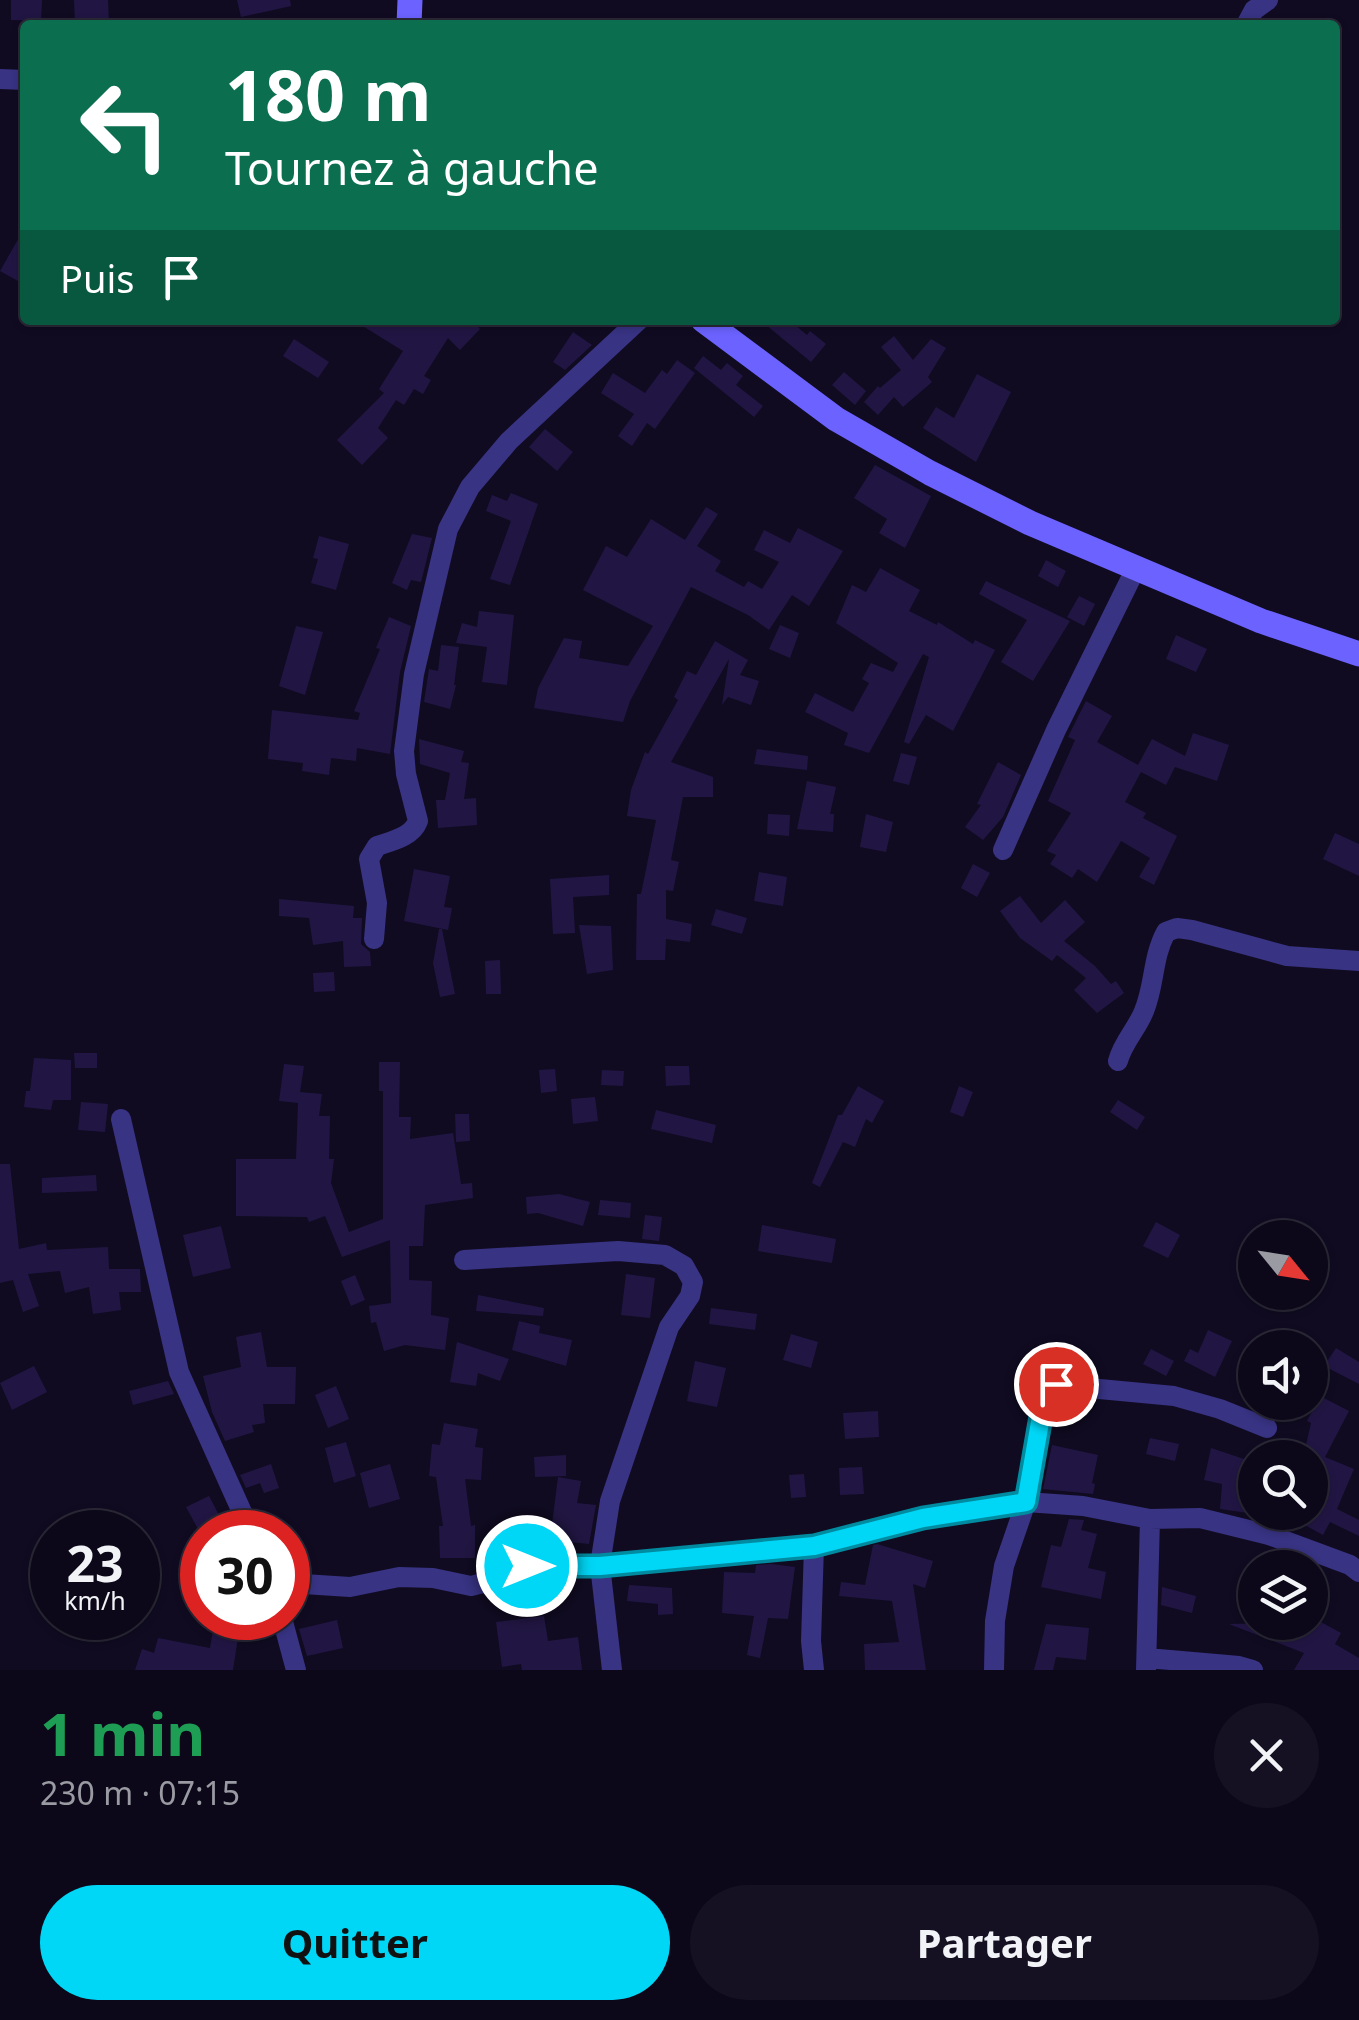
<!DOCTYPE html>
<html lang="fr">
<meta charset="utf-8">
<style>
:root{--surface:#0c0819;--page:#151122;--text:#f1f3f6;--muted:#9a9aa2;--line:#2c2938;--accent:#00d6f6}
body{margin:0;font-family:"Noto Sans",sans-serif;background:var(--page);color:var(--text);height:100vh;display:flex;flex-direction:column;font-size:38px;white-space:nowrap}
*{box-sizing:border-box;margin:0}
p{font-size:32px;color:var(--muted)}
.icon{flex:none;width:55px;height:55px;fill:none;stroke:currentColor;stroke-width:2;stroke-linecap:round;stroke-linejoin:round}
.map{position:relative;height:1670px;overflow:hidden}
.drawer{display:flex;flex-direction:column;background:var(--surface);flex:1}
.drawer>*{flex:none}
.banner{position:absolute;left:20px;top:20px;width:1320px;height:305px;border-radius:10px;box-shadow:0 2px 8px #0004,0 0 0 2px var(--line);background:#0b6e4f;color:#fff;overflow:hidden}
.needle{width:65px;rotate:120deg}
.controls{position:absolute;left:1238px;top:1220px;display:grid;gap:20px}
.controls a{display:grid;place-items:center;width:90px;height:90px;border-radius:50%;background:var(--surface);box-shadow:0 2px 8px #0004,0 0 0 2px var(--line);font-size:50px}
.speed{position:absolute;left:30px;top:1510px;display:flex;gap:20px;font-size:50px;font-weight:700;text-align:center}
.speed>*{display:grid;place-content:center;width:130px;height:130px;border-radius:50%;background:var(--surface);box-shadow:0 2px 8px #0004,0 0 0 2px var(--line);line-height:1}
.speed small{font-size:25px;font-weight:400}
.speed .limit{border:15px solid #d22;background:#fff;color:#111}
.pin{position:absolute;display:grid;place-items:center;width:85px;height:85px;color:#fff;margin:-42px;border:5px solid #fff;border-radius:50%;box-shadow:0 2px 10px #0007}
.me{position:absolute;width:110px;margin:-55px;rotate:90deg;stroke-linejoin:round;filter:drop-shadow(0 0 8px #0008)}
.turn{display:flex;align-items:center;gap:35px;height:210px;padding:0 40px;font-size:45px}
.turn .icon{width:130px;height:130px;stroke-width:2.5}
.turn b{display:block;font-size:70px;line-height:85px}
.then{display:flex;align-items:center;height:95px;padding:0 40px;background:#0003;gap:20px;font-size:38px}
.round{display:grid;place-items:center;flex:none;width:105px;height:105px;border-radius:52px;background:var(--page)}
.headline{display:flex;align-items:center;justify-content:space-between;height:170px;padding:0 40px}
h1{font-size:60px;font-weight:700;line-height:75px;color:#1e9e55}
.primary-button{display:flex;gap:20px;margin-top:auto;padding:20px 40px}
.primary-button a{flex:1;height:115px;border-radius:60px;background:var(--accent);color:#111;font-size:40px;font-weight:700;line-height:115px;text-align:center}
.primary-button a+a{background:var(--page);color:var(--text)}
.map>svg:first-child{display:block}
</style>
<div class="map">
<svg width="1359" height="1670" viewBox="0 0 1359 1670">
<rect width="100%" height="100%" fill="#100b21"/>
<path fill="#211643" d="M 11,0 L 42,0 L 41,21 L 11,20 Z
M 74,0 L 108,0 L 109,24 L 75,25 Z
M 237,0 L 290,0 L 291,6 L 241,17 Z
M 25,227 L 25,285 L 0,271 Z
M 353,320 L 459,320 L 457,324 L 462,327 L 471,320 L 480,329 L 460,350 L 448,338 L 424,376 L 431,380 L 423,394 L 414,389 L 404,405 L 396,400 L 378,428 L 388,438 L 362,465 L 337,440 L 384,393 L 379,389 L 403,351 Z
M 760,320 L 789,320 L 807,335 L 810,331 L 826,344 L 811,362 Z
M 573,332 L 592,345 L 565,370 L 553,362 Z
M 894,336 L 913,360 L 931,339 L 946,348 L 928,377 L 932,382 L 903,407 L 894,397 L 878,415 L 864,402 L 878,386 L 880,388 L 901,370 L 881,347 Z
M 294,339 L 329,362 L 318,378 L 283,356 Z
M 703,356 L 721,370 L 727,363 L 743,376 L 736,385 L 763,406 L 754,417 L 694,368 Z
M 677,360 L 695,373 L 655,429 L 647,423 L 632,446 L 618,436 L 634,414 L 601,393 L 613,373 L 645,393 L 662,370 L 667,374 Z
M 844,372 L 866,391 L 855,405 L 832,385 Z
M 977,374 L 1011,392 L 976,462 L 923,428 L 936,407 L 954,418 Z
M 545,429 L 573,452 L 557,471 L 529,447 Z
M 875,465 L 931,496 L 905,548 L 879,533 L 887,519 L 854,498 Z
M 511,493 L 538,504 L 510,585 L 490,579 L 511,521 L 486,511 L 492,495 L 507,501 Z
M 706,507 L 718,514 L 697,546 L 721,561 L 715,571 L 744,587 L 748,581 L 762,589 L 779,562 L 754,550 L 764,530 L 790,543 L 798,528 L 843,551 L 809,606 L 792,595 L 769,630 L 748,615 L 691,587 L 630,701 L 623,722 L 534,708 L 538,688 L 564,638 L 582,641 L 579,658 L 628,666 L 653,626 L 583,590 L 606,546 L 627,557 L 651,519 L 685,540 Z
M 412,534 L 432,538 L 421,582 L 411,580 L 407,590 L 392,583 Z
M 319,536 L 349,544 L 336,590 L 311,583 L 318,559 L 313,558 Z
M 1046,560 L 1066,571 L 1058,587 L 1038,576 Z
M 880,568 L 920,590 L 909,611 L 937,625 L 938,622 L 973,644 L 975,640 L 995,650 L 953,731 L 926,715 L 909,744 L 904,742 L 929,657 L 923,654 L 869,753 L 844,745 L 848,733 L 805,712 L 815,693 L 853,712 L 869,683 L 862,679 L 871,663 L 893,672 L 898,663 L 836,623 L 852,585 L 866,592 Z
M 986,581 L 1070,621 L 1033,681 L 1001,662 L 1027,620 L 979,594 Z
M 1079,596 L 1095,604 L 1084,626 L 1067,617 Z
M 479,611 L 514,615 L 507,685 L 482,682 L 487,647 L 456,643 L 462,623 L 477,627 Z
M 389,617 L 411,626 L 400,672 L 390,754 L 357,748 L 356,761 L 331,758 L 329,775 L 302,771 L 303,763 L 268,759 L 272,710 L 358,720 L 360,713 L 354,711 L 380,649 L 376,648 Z
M 780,625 L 799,633 L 790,658 L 769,649 Z
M 296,626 L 323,632 L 305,695 L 279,686 Z
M 1176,635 L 1207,649 L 1196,672 L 1166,659 Z
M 715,641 L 748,660 L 740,675 L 759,681 L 751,705 L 728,697 L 722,705 L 729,659 L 671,762 L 713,777 L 713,797 L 683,797 L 671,860 L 679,862 L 673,891 L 666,890 L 666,919 L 692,924 L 690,942 L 666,939 L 665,960 L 636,960 L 637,894 L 641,894 L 656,820 L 627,816 L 631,790 L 645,752 L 648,754 L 678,700 L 674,697 L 687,671 L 696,675 Z
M 441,645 L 459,647 L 454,685 L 456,685 L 450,709 L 424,702 L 429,669 L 438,671 Z
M 1086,701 L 1112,716 L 1097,742 L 1138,765 L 1152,739 L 1185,756 L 1193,733 L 1229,745 L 1217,781 L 1175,767 L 1166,785 L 1141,772 L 1125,802 L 1146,813 L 1143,818 L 1177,836 L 1154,885 L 1139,877 L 1150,858 L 1121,841 L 1097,882 L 1078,869 L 1072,878 L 1050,864 L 1056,855 L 1047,851 L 1071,813 L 1048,801 L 1075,740 L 1068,737 Z
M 419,739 L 464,751 L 461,762 L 469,763 L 464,799 L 476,798 L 477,825 L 438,828 L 436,800 L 445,800 L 450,773 L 420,764 Z
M 757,749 L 808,756 L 807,770 L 754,764 Z
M 901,753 L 917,757 L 909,785 L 893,781 Z
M 998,762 L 1021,775 L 1003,817 L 983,840 L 965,827 L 981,805 L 977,804 Z
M 807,781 L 836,787 L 830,814 L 834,814 L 833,832 L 797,829 Z
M 768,814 L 790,815 L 789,836 L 767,834 Z
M 866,814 L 893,822 L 886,852 L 860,847 Z
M 1335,833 L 1359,844 L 1359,876 L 1323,859 Z
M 973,864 L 990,873 L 977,897 L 961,888 Z
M 414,869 L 450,876 L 444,907 L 452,908 L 448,930 L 404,921 Z
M 759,872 L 787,877 L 783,906 L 754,901 Z
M 609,875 L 609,895 L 573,897 L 575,933 L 553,934 L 550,879 Z
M 1020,896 L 1041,923 L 1065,900 L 1085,922 L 1064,941 L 1095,966 L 1111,984 L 1116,981 L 1124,993 L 1097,1013 L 1074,990 L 1086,978 L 1057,955 L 1052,961 L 1020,938 L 1000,911 Z
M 279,899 L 354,906 L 353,918 L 362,918 L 361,944 L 370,952 L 371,966 L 344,967 L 343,941 L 313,945 L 309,918 L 279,916 Z
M 716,909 L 747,918 L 742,934 L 711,925 Z
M 579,925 L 611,926 L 613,970 L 587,974 Z
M 439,929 L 442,929 L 455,994 L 440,997 L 433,963 Z
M 500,960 L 501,994 L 486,994 L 485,961 Z
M 334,972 L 335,991 L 314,992 L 313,973 Z
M 74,1053 L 97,1053 L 97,1068 L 75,1068 Z
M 34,1058 L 71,1060 L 71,1100 L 53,1100 L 51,1110 L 24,1107 L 26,1091 L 30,1091 Z
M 379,1062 L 400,1062 L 399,1117 L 411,1117 L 410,1139 L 453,1133 L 461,1184 L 472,1183 L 473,1198 L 425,1205 L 423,1246 L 409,1246 L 409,1280 L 432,1281 L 431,1315 L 449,1318 L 445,1350 L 405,1345 L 384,1351 L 376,1322 L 371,1323 L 369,1306 L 391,1303 L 390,1240 L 342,1257 L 325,1216 L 309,1222 L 307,1217 L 236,1216 L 236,1159 L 296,1159 L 298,1103 L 279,1101 L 284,1064 L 304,1066 L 300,1092 L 322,1094 L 319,1116 L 330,1116 L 329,1159 L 334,1159 L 331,1183 L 349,1232 L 383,1219 L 383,1091 L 379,1091 Z
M 665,1066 L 689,1066 L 690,1085 L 666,1086 Z
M 555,1069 L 557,1091 L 541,1093 L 539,1070 Z
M 602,1070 L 624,1071 L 623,1086 L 601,1085 Z
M 858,1086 L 884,1101 L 872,1123 L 866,1119 L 855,1147 L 843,1142 L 820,1187 L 812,1183 L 838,1115 L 842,1115 Z
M 959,1086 L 973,1092 L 963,1117 L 950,1112 Z
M 595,1097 L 598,1121 L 573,1124 L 571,1099 Z
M 1118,1100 L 1145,1117 L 1137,1130 L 1110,1112 Z
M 81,1102 L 108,1104 L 105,1132 L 78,1130 Z
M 656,1110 L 716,1125 L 712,1143 L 651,1129 Z
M 455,1114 L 469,1114 L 470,1141 L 456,1142 Z
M 0,1164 L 10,1164 L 19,1249 L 46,1243 L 47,1250 L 108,1247 L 109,1269 L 140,1269 L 141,1292 L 119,1292 L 121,1310 L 93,1314 L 89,1287 L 65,1293 L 60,1271 L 28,1274 L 39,1306 L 23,1312 L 13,1280 L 0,1283 Z
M 96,1175 L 97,1191 L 42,1193 L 42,1178 Z
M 559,1194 L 590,1202 L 583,1226 L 538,1213 L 527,1214 L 526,1197 Z
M 600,1200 L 631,1203 L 630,1218 L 598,1215 Z
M 645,1215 L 662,1217 L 659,1241 L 642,1239 Z
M 1156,1222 L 1180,1235 L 1168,1258 L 1143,1246 Z
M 762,1225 L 836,1239 L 832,1263 L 758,1251 Z
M 221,1226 L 231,1268 L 193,1277 L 183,1235 Z
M 626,1274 L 655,1278 L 650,1318 L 621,1315 Z
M 355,1275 L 365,1300 L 351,1306 L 341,1281 Z
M 478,1295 L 544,1308 L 543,1316 L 476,1311 Z
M 711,1308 L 757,1314 L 755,1330 L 709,1324 Z
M 519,1321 L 540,1326 L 539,1333 L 572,1340 L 566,1366 L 512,1350 Z
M 1208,1330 L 1232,1341 L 1215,1377 L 1184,1361 L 1190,1349 L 1198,1353 Z
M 261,1332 L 267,1367 L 296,1367 L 295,1404 L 263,1404 L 265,1423 L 252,1425 L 254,1432 L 225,1441 L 212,1412 L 203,1376 L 241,1367 L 236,1337 Z
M 791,1334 L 818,1342 L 811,1368 L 783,1360 Z
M 457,1342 L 509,1359 L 500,1381 L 478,1373 L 476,1386 L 450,1382 Z
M 1336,1348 L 1359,1362 L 1359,1384 L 1324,1366 Z
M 1151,1349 L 1174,1361 L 1166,1376 L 1143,1364 Z
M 695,1361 L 726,1368 L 717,1407 L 687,1401 Z
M 34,1366 L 47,1392 L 12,1410 L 0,1383 Z
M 168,1381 L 174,1394 L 133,1405 L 129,1391 Z
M 336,1386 L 349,1419 L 328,1428 L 315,1395 Z
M 1320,1396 L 1349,1411 L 1325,1457 L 1354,1469 L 1337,1509 L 1359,1520 L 1359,1536 L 1330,1522 L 1323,1535 L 1301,1523 L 1306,1512 L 1310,1512 L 1310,1458 L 1303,1458 L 1311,1423 L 1307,1421 Z
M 878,1411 L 879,1437 L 845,1439 L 843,1413 Z
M 444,1423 L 478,1429 L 475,1447 L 483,1448 L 481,1480 L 465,1479 L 471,1526 L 475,1525 L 475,1558 L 440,1558 L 439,1526 L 443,1526 L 436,1477 L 429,1476 L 432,1444 L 440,1445 Z
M 1150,1438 L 1179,1444 L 1175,1461 L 1146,1454 Z
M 346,1442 L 356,1476 L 334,1483 L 325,1448 Z
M 1052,1445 L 1098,1455 L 1092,1483 L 1095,1484 L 1093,1494 L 1043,1489 Z
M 1211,1448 L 1244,1459 L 1242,1466 L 1255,1469 L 1255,1514 L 1220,1509 L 1222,1484 L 1204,1480 Z
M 566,1455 L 566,1476 L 535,1477 L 534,1457 Z
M 271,1464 L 279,1488 L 264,1493 L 260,1483 L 246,1488 L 240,1475 Z
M 390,1464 L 400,1499 L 369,1508 L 360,1473 Z
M 862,1467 L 864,1494 L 840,1495 L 839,1468 Z
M 804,1474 L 806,1497 L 791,1498 L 789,1475 Z
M 558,1477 L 581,1481 L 577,1503 L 596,1505 L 589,1544 L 550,1540 Z
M 209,1496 L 220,1517 L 198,1529 L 186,1507 Z
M 1069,1519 L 1084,1520 L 1081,1530 L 1097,1534 L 1088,1568 L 1106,1572 L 1101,1599 L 1041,1587 L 1051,1545 L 1061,1547 Z
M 877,1544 L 933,1561 L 925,1588 L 913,1584 L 926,1670 L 865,1670 L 864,1644 L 899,1642 L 892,1601 L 839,1596 L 841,1582 L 865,1585 L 873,1545 Z
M 1275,1552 L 1317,1568 L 1271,1568 Z
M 771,1564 L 795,1567 L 788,1619 L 768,1618 L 760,1658 L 747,1655 L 754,1616 L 722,1613 L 724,1572 L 755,1573 L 756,1565 Z
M 629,1585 L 672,1588 L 673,1614 L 658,1615 L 658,1604 L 627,1601 Z
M 1162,1587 L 1196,1596 L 1192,1613 L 1161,1605 Z
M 544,1616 L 548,1641 L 578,1637 L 582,1670 L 522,1670 L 521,1664 L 502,1667 L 496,1622 Z
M 1310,1616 L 1341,1633 L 1335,1644 L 1359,1658 L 1359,1670 L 1294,1670 L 1304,1653 L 1229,1624 L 1310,1622 Z
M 215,1618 L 241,1618 L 233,1670 L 135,1670 L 142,1649 L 154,1653 L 158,1638 L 210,1648 Z
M 337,1620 L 343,1648 L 307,1656 L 299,1629 Z
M 1046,1624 L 1089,1628 L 1086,1660 L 1056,1657 L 1053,1670 L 1034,1670 Z"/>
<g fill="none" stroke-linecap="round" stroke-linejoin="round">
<path stroke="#383383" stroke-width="20" d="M 1246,25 L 1254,10 L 1268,0
M 0,79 L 25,80
M 1003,850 L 1056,730 L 1136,568
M 374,939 L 377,903 L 369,859 L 377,846 C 392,841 412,837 418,821 L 406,774 L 404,751 L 414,674 L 448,529 L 470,487 L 509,441 L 639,320
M 1118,1061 C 1123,1042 1137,1029 1144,1011 C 1155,985 1152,958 1166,932 L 1177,928 L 1192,930 L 1287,956 L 1359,961
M 121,1119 L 179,1372 L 251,1532
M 464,1260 L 618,1251 L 665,1255 L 684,1266 L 693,1282 L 690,1296 L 669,1327 L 610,1501 L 600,1565 L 612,1670
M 814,1546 L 811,1641 L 814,1670
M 288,1583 L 350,1587 L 399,1577 L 433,1578 L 471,1586 L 483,1583 L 498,1574 L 527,1566 L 600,1565 L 814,1546 L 923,1518 L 1026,1502 L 1083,1506 L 1150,1519 L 1200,1518 L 1269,1535 L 1350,1565 L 1359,1572
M 282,1618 L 296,1670
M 1147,1658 L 1239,1666 L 1253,1670
M 994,1670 L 995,1621 L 1004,1566 L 1026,1502 L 1048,1392 L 1057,1385 L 1174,1396 L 1220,1409 L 1267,1428
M 1146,1670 L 1150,1519"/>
<path stroke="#6b62ff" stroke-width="25" d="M 409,25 L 410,0
M 703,320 L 836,419 L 930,473 L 1030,523 L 1261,621 L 1359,654"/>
</g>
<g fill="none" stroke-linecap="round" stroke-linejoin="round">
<defs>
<path id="route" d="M 527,1566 L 600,1566 L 814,1546 L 923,1518 L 1026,1502 L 1043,1405 L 1048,1392 L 1056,1384"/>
</defs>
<use href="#route" stroke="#008ba0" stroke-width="25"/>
<use href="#route" stroke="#00d6f6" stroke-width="18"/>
</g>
</svg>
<div class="controls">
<a><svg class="needle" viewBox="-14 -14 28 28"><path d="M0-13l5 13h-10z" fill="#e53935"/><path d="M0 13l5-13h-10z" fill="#9a9aa2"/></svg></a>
<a><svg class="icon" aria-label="sound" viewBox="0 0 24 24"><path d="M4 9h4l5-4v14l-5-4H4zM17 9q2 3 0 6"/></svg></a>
<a><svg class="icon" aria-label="search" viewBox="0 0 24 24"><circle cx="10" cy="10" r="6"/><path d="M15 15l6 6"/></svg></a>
<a><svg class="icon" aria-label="layers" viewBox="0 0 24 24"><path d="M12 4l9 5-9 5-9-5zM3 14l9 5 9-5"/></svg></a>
</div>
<div class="speed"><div>23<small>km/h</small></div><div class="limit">30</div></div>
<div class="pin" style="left:1056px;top:1384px;background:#d93025"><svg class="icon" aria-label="arrive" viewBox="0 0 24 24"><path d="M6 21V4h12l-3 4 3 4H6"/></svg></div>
<svg class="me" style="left:527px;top:1566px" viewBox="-20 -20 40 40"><circle r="17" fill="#00d6f6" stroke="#fff" stroke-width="3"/><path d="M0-11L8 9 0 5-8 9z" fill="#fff"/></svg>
<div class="banner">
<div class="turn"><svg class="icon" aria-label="left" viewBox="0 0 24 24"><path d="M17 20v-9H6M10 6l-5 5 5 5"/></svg><div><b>180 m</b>Tournez à gauche</div></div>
<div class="then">Puis<svg class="icon" aria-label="arrive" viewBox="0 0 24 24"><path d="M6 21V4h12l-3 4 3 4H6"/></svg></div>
</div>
</div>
<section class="drawer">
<div class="headline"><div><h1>1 min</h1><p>230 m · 07:15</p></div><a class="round"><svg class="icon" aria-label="close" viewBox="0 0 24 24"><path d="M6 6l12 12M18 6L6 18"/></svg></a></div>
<div class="primary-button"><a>Quitter</a><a>Partager</a></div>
</section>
